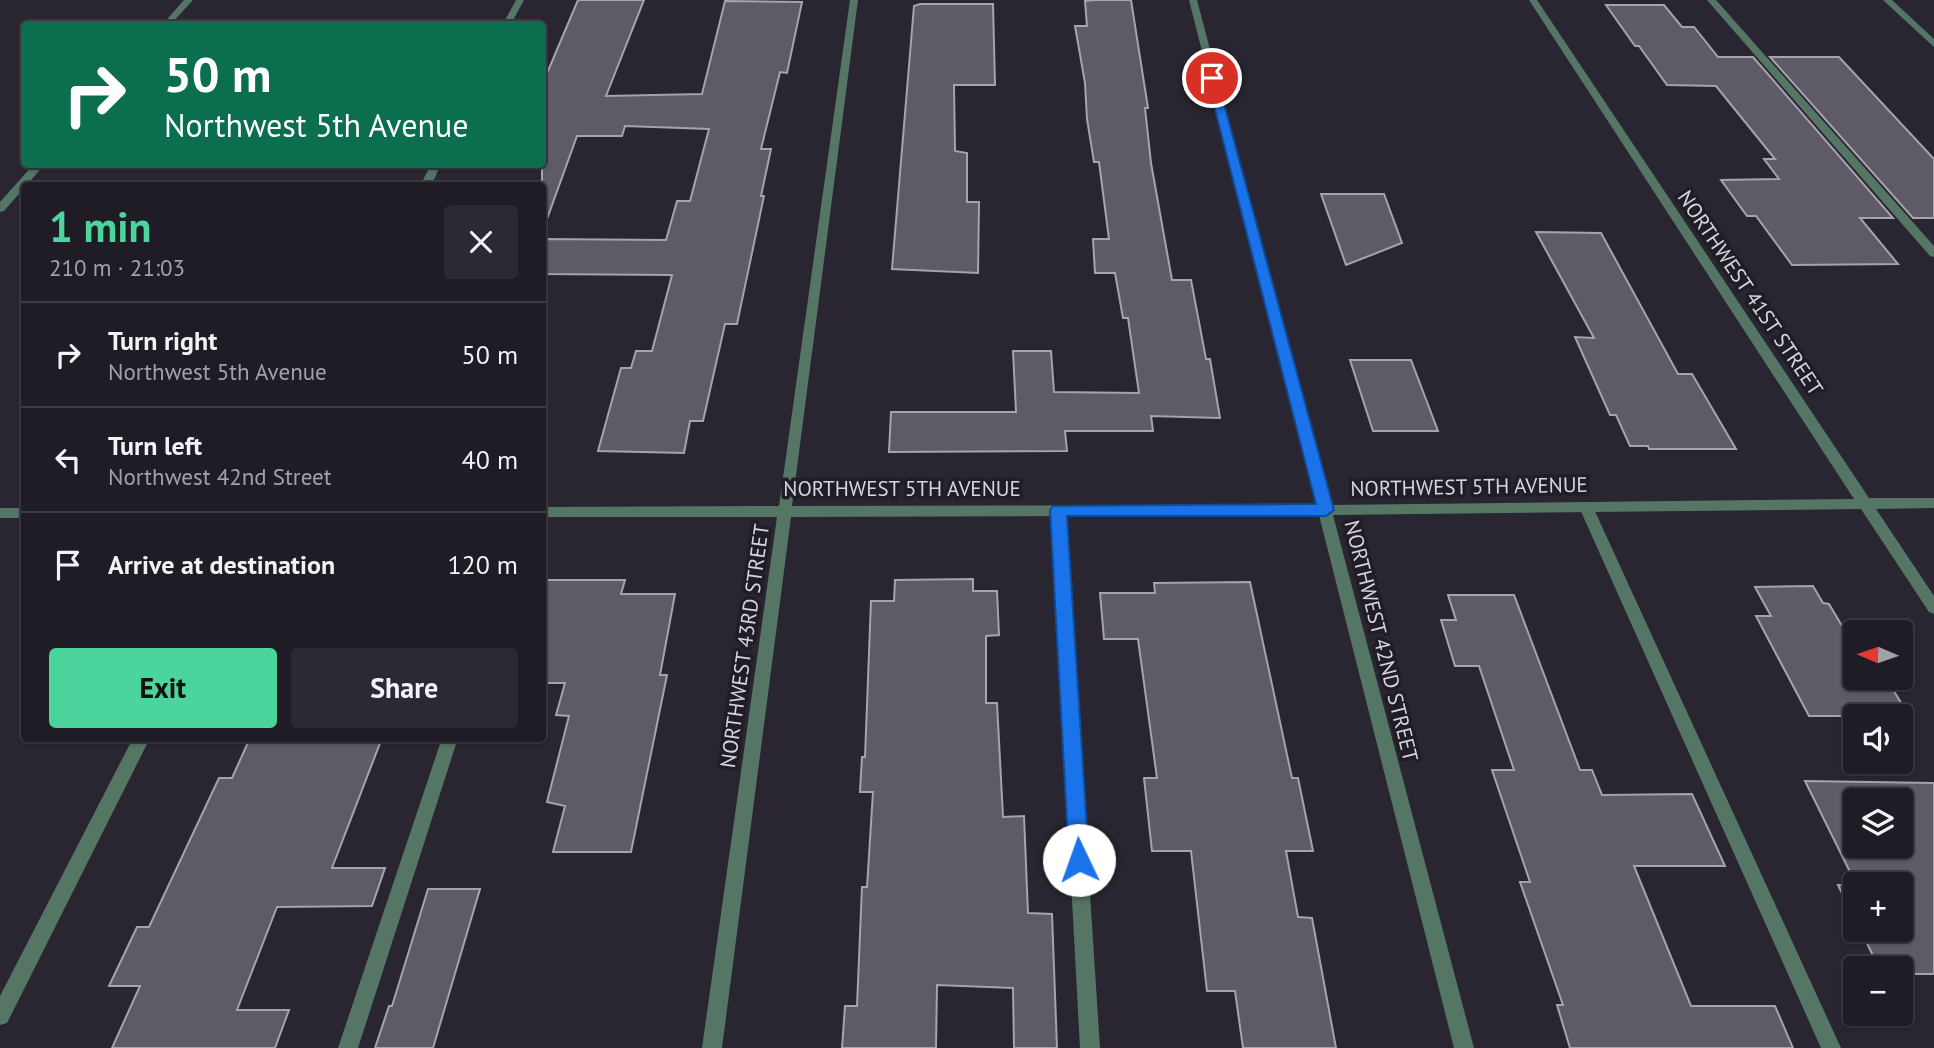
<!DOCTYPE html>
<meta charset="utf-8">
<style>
:root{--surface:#201c25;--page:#2d2932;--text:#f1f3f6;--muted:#a2a1a7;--line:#3d3a42;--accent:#4bd49b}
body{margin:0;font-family:"PT Sans",sans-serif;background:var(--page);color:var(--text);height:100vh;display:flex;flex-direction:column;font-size:26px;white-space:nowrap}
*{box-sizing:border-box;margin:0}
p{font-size:23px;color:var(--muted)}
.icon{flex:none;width:38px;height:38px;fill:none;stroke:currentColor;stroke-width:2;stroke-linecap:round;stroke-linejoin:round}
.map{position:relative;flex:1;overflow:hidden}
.side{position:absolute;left:21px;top:182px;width:525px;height:560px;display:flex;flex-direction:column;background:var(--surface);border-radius:7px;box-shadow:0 2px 5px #0004,0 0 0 2px var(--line)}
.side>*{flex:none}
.guide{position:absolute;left:21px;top:21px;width:525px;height:147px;border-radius:7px;box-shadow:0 2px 5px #0004,0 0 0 2px var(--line);background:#0b6e4f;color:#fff;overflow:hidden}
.needle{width:46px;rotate:272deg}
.tools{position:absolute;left:1843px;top:620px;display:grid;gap:14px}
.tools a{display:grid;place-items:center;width:70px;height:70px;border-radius:7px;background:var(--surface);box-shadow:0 2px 5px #0004,0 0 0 2px var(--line);font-size:35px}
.pin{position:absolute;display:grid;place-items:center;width:60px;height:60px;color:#fff;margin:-30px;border:4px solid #fff;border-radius:50%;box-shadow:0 2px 7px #0007}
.me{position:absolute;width:77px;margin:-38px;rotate:357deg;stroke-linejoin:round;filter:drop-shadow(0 0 5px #0008)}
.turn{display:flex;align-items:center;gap:24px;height:147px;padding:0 28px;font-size:32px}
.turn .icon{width:91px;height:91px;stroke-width:2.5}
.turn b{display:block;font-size:49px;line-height:60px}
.round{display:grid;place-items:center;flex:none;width:74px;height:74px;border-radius:7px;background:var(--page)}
.overview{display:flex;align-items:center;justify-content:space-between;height:119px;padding:0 28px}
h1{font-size:42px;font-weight:800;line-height:52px;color:var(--accent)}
.primary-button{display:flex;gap:14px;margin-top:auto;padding:14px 28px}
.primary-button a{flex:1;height:80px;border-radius:7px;background:var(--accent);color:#111;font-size:28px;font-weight:800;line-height:80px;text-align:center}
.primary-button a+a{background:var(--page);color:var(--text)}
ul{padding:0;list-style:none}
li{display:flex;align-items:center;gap:21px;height:105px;padding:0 28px;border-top:2px solid var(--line)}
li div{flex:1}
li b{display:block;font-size:26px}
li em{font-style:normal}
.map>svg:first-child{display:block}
</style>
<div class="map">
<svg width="1934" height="1048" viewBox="0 0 1934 1048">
<rect width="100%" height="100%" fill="#2a2631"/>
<path fill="#5e5a66" stroke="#a6a2af" stroke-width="2" fill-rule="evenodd" d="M 578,0 L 644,0 L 606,96 L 702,94 L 725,1 L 802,2 L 787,73 L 780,72 L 761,149 L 771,149 L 761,196 L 764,196 L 737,324 L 725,324 L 703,421 L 690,421 L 684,453 L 598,451 L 621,368 L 631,368 L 636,351 L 652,351 L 672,275 L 542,274 L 542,239 L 666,240 L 677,201 L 690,201 L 709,129 L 625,126 L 622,136 L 577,136 L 547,219 L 542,219 L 542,85 Z
M 1096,0 L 1131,0 L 1148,108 L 1145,108 L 1151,163 L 1172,280 L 1191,280 L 1206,359 L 1210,359 L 1220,418 L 1151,416 L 1153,431 L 1065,431 L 1067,451 L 889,452 L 891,412 L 1016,412 L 1013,351 L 1051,351 L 1054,392 L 1139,393 L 1128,318 L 1123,318 L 1115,273 L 1095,273 L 1093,239 L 1109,239 L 1099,162 L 1094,162 L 1087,119 L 1085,83 L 1075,26 L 1087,26 L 1085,1 Z
M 920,4 L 993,4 L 995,85 L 954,85 L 955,151 L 967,153 L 967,202 L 979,202 L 978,273 L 892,269 L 914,6 Z
M 1606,5 L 1664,5 L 1682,27 L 1694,27 L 1718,57 L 1753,57 L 1893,218 L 1860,218 L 1898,264 L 1792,265 L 1756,216 L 1747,216 L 1721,180 L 1779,179 L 1764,159 L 1775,159 L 1716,86 L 1667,85 L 1639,46 L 1635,46 Z
M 1770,57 L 1839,57 L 1934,159 L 1934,218 L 1913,218 Z
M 1321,194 L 1384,194 L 1402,243 L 1346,265 Z
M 1536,232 L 1601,233 L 1678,374 L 1692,374 L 1736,449 L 1649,449 L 1648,446 L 1630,446 L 1616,415 L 1610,415 L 1575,337 L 1594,338 Z
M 1350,360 L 1411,360 L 1438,431 L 1373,431 Z
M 973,579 L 973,591 L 997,591 L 999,635 L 986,636 L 986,703 L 997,703 L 1003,817 L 1024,816 L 1028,913 L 1052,914 L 1057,1048 L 1014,1048 L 1013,988 L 937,985 L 936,1048 L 842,1048 L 845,1006 L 857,1006 L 862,887 L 867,887 L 873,792 L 860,792 L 862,757 L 865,757 L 871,601 L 894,601 L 895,580 Z
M 542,580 L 625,580 L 621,594 L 675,594 L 660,675 L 667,675 L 631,852 L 553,852 L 565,806 L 547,802 L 569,716 L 556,715 L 565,683 L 542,683 Z
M 1250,582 L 1292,778 L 1298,778 L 1313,851 L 1286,851 L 1298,917 L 1312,918 L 1336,1048 L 1243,1048 L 1235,991 L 1207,991 L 1191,851 L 1152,851 L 1144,778 L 1157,778 L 1138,639 L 1104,639 L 1100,593 L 1155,593 L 1154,583 Z
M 1813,586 L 1823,603 L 1829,604 L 1855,648 L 1855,677 L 1886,678 L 1909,716 L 1809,716 L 1756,616 L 1771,616 L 1755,587 Z
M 1448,595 L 1514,595 L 1580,770 L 1592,770 L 1602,795 L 1692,794 L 1725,866 L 1634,866 L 1691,1006 L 1775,1006 L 1793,1048 L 1570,1048 L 1557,1005 L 1563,1005 L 1520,882 L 1530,882 L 1492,770 L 1514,770 L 1479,666 L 1455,666 L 1441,620 L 1456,620 Z
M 250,738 L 382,738 L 332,868 L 385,868 L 372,906 L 277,907 L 237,1010 L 289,1010 L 275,1048 L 112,1048 L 140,986 L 109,986 L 137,927 L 149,927 L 219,778 L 232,778 Z
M 1805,781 L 1934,783 L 1934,974 L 1900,974 L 1900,968 L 1879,968 L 1860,929 L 1900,929 L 1900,884 L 1856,884 ZM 1855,800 L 1900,800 L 1900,845 L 1855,845 Z
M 1838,885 L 1855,885 L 1855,920 Z
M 428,889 L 480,889 L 433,1048 L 375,1048 L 389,1006 L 392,1006 Z"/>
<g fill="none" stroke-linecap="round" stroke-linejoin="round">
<path fill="#557665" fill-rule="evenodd" d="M 1707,0 L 1716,0 L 1934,246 L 1934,257 L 1930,256 Z
M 1586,502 L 1591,503 L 1593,507 L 1841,1048 L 1821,1048 L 1579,507 L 1581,503 Z
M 1058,505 L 1063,506 L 1065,510 L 1100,1048 L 1080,1048 L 1051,510 L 1053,506 Z
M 442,738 L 458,738 L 358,1048 L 338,1048 Z"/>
<path fill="#557665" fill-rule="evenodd" d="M 184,0 L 193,0 L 171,24 L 163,24 Z
M 516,0 L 524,0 L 511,24 L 503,24 Z
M 850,0 L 858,0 L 792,506 L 1317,505 L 1189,0 L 1197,0 L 1330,505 L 1854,499 L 1529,0 L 1537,0 L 1869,498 L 1934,498 L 1934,508 L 1876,509 L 1934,596 L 1934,614 L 1929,612 L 1861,509 L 1333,515 L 1474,1048 L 1454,1048 L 1319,515 L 791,517 L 722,1048 L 702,1048 L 777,517 L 542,517 L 542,507 L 779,506 Z
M 1883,0 L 1892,0 L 1934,39 L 1934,47 Z
M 34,164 L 45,164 L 4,211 L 0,212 L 0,202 Z
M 431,164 L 441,164 L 431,186 L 420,186 Z
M 0,508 L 24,508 L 24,518 L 0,518 Z
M 133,738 L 150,738 L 7,1023 L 0,1025 L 0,996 Z"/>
</g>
<path fill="#1a73e8" stroke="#114b97" stroke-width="2" d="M 1212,75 L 1217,78 L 1334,510 L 1326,516 L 1067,516 L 1089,860 L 1086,867 L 1079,869 L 1072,867 L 1069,860 L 1050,510 L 1053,506 L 1316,504 L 1207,78 Z"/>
<g text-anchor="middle" stroke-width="7" stroke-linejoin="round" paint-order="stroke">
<g font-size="21" fill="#d7d5db" stroke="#201d27">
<text transform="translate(1750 293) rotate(56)" y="7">NORTHWEST 41ST STREET</text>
<text transform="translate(1469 487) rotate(-1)" y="7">NORTHWEST 5TH AVENUE</text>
<text x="902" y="496">NORTHWEST 5TH AVENUE</text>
<text transform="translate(1381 641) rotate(76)" y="7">NORTHWEST 42ND STREET</text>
<text transform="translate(745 646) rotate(-82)" y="7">NORTHWEST 43RD STREET</text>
</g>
</g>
</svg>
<div class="tools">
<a><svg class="needle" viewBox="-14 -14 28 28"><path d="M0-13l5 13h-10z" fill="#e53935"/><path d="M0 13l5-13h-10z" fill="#a2a1a7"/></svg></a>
<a><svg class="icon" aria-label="sound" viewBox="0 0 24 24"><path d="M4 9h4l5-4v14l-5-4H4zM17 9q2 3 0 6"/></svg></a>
<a><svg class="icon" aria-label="layers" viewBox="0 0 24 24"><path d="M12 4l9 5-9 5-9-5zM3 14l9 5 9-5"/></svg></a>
<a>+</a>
<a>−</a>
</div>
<div class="pin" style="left:1212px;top:78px;background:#d93025"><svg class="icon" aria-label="arrive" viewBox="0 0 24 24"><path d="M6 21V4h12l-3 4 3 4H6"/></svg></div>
<svg class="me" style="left:1079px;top:860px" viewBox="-20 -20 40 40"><circle r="19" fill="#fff"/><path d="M0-13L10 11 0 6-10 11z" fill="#1a73e8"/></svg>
<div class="guide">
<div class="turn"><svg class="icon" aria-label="right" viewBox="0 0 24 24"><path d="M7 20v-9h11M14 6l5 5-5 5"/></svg><div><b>50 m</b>Northwest 5th Avenue</div></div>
</div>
<section class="side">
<div class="overview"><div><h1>1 min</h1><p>210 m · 21:03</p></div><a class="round"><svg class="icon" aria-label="close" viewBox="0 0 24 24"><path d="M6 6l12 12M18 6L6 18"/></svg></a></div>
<ul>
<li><svg class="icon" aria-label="right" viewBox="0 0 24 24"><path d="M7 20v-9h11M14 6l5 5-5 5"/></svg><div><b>Turn right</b><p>Northwest 5th Avenue</p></div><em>50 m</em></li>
<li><svg class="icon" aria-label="left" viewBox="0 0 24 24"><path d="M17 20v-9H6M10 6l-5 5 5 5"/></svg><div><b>Turn left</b><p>Northwest 42nd Street</p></div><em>40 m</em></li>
<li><svg class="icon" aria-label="arrive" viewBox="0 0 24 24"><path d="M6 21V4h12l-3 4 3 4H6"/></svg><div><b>Arrive at destination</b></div><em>120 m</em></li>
</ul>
<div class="primary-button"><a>Exit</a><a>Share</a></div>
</section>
</div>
